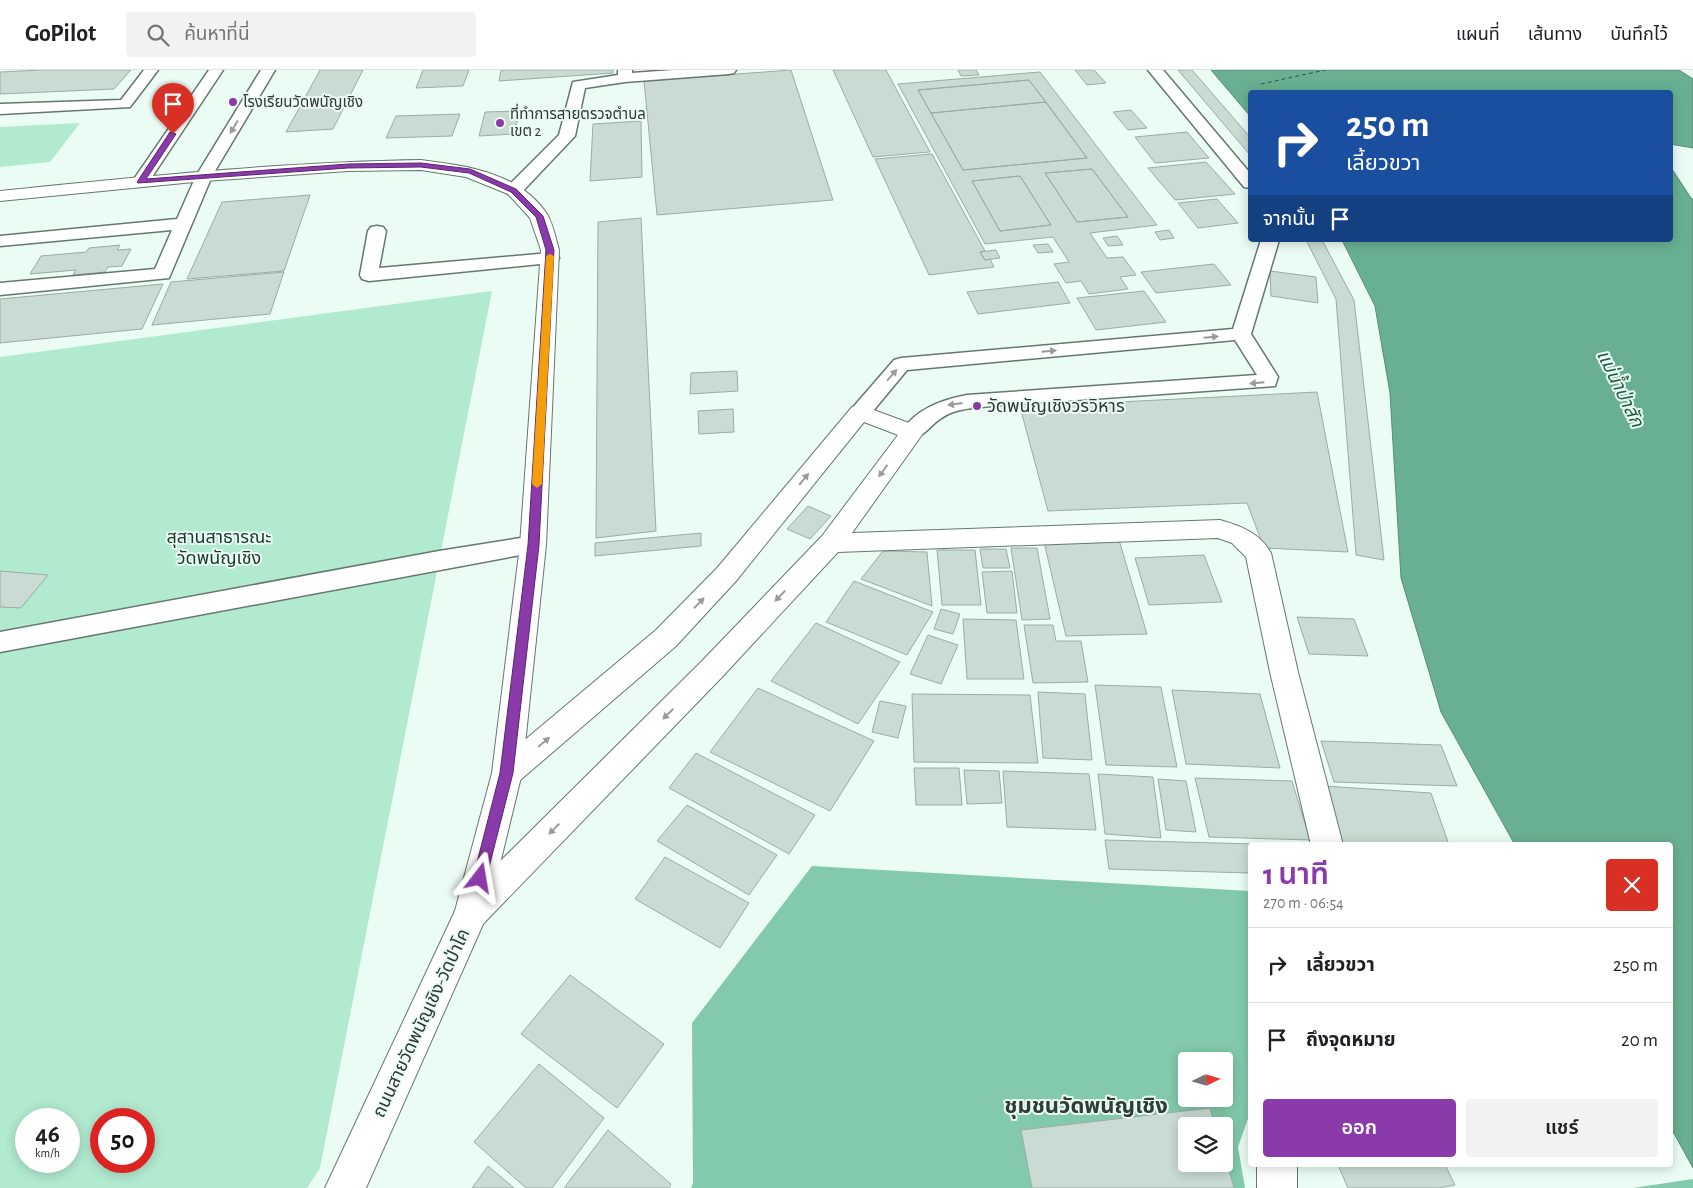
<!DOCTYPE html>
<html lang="th">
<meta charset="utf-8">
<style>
:root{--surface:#fff;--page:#f2f2f2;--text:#202124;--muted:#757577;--line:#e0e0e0;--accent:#8b3aa9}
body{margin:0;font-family:"Alegreya Sans","Noto Sans Thai",sans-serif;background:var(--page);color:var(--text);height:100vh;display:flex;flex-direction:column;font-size:19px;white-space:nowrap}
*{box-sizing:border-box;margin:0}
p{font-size:16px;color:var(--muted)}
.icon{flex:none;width:28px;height:28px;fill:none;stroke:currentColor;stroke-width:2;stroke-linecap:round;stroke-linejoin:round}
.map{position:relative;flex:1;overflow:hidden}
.details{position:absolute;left:1248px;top:772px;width:425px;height:325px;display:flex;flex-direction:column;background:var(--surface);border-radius:5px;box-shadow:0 2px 12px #0003}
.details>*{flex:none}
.guide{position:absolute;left:1248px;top:20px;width:425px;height:152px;border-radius:5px;box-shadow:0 2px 12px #0003;background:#1a4fa0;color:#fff;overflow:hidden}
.needle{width:32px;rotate:85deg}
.fabs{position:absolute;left:1178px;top:982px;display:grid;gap:10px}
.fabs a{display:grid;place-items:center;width:55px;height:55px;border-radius:5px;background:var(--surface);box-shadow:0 2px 12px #0003;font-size:25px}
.speed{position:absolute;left:15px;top:1038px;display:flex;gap:10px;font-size:25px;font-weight:700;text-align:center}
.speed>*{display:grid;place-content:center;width:65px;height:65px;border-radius:50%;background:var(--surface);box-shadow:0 2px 12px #0003;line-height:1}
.speed small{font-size:12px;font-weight:400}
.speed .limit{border:8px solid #d22;background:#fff;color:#111}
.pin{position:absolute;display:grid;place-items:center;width:42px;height:42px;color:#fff;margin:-51px -21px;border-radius:50% 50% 50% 0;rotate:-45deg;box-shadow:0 0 5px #0007}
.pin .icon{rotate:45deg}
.me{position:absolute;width:55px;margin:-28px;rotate:14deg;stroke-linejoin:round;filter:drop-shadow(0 0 4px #0008)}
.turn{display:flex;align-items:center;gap:18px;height:105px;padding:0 15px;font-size:22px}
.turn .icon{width:65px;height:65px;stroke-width:2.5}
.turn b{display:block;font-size:35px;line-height:42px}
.then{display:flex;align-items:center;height:48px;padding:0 15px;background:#0003;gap:10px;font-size:19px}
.round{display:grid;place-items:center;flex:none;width:52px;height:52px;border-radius:5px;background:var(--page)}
.summary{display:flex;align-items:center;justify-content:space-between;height:85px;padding:0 15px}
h1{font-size:30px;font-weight:600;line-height:38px;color:var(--accent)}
.action{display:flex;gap:10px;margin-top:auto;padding:10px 15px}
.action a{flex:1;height:58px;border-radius:5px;background:var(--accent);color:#fff;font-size:20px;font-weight:600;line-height:58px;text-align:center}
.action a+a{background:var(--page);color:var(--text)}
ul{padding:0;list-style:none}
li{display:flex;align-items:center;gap:15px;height:75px;padding:0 15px;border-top:1px solid var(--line)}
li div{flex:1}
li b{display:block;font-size:19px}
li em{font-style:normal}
header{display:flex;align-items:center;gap:30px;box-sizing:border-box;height:70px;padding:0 25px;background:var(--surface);border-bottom:1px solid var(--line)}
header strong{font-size:24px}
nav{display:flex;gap:28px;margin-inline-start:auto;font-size:18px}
.search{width:350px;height:45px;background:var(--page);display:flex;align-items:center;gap:12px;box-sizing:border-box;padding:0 18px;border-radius:5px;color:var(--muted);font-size:19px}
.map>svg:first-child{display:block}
</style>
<header>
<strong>GoPilot</strong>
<div class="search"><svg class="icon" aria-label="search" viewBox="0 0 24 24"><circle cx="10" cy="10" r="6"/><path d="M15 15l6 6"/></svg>ค้นหาที่นี่</div>
<nav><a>แผนที่</a><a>เส้นทาง</a><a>บันทึกไว้</a></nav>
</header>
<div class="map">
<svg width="1693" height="1118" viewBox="0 0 1693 1118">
<rect width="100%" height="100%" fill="#eafcf3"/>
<path fill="#b2ead0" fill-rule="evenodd" d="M 80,53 L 50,92 L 0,97 L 0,57 Z
M 492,221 L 320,1098 L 307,1118 L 0,1118 L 0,287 ZM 26,1049 L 69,1049 L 69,1091 L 26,1091 ZM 101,1049 L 144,1049 L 144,1091 L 101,1091 Z"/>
<path fill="#83caac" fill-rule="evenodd" d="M 812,796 L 1250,821 L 1250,1043 L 1238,1077 L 1245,1118 L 691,1118 L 693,1113 L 692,953 ZM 1186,991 L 1224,991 L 1224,1029 L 1186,1029 ZM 1186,1056 L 1224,1056 L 1224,1094 L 1186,1094 Z
M 1693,1109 L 1693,1118 L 1633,1118 Z"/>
<path fill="#69b092" stroke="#588c76" d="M 1211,0 L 1679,0 L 1693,9 L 1693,78 L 1670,74 L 1670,22 L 1250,22 L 1250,46 Z
M 1670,96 L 1691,128 L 1693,129 L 1693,1098 L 1670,1056 L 1670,775 L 1515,775 L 1441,642 L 1401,508 L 1390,323 L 1375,236 L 1342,170 L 1670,170 Z"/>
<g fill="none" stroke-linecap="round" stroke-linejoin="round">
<path stroke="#255d47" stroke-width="1" stroke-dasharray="4 3" stroke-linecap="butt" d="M 1261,14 L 1325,0"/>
</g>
<path fill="#c9dbd3" stroke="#9aaca4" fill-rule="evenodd" d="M 42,0 L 131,0 L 114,19 L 0,24 L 0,2 Z
M 320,0 L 363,0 L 333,59 L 286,62 Z
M 423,0 L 469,0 L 463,16 L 416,18 Z
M 501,0 L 613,0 L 613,3 L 499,11 Z
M 791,0 L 833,130 L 657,145 L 644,11 Z
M 833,0 L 886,0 L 930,82 L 873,87 Z
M 958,0 L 976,0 L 979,5 L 961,6 Z
M 1075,0 L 1094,0 L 1106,13 L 1087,15 Z
M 1178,0 L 1192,0 L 1250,67 L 1250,85 Z
M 1040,2 L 1157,155 L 1090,163 L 1107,188 L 1123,187 L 1136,205 L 1120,207 L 1128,219 L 1089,224 L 1081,211 L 1066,213 L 1054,194 L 1069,192 L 1053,167 L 985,174 L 898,14 ZM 1029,10 L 1087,88 L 963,100 L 918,20 ZM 1092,99 L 1128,147 L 1077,152 L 1045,103 ZM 1020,106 L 1051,155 L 1000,161 L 972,111 Z
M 1029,10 L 1046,32 L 931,43 L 918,20 Z
M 1046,32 L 1087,88 L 963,100 L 931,43 Z
M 1131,40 L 1147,58 L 1128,60 L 1113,42 Z
M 520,41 L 514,64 L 479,66 L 485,42 Z
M 460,44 L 452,66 L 386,68 L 396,46 Z
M 641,51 L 642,107 L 590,111 L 593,54 Z
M 1187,62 L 1209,88 L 1155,93 L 1135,67 Z
M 932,84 L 985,181 L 980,182 L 985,190 L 990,189 L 994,197 L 929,205 L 875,89 Z
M 1206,92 L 1235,124 L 1175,130 L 1148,98 Z
M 1092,99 L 1128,147 L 1077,152 L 1045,103 Z
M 1020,106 L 1051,155 L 1000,161 L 972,111 Z
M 310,125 L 284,201 L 187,209 L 222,132 Z
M 1217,129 L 1238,153 L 1198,158 L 1178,133 Z
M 641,148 L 656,461 L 596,468 L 598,152 Z
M 1169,160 L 1174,168 L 1160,170 L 1155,162 Z
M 1117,166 L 1123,175 L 1108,176 L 1103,168 Z
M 1306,170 L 1322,170 L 1354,230 L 1384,490 L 1356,485 L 1336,229 Z
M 1048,174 L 1053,182 L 1038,183 L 1033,175 Z
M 120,175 L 117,180 L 131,179 L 122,196 L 108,197 L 105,202 L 73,205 L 76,200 L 30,204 L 41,186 L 86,182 L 89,178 Z
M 996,180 L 1000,188 L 985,190 L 980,182 Z
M 1214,194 L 1231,215 L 1156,223 L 1141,202 Z
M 1270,201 L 1316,207 L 1318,233 L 1271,226 Z
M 284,202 L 270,244 L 152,255 L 171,212 Z
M 1058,212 L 1070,233 L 978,244 L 967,222 Z
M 163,214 L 142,259 L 0,273 L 0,229 Z
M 1144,221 L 1166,252 L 1096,260 L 1077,228 Z
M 737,301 L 738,321 L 690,324 L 691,303 Z
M 1317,322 L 1348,482 L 1264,478 L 1247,433 L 1048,441 L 1020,337 Z
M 733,339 L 734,362 L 699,364 L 698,341 Z
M 808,436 L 831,446 L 810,469 L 787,459 Z
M 701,463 L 701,476 L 595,486 L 595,473 Z
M 1119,470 L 1147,564 L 1066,566 L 1044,472 Z
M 1011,478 L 1037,478 L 1050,549 L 1022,550 Z
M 980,479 L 1006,479 L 1010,498 L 983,498 Z
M 937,480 L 975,480 L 981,535 L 942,535 Z
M 883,481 L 927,482 L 932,536 L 861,509 Z
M 1204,485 L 1222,532 L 1149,535 L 1135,488 Z
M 0,501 L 48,505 L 21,538 L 0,537 Z
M 1012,501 L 1017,543 L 987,543 L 982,502 Z
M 854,511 L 933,542 L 907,585 L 826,552 Z
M 941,539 L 960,544 L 953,564 L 934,559 Z
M 1297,547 L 1354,549 L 1368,586 L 1309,584 Z
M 963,549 L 1016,550 L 1024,609 L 967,609 Z
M 816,553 L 900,592 L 858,654 L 771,611 Z
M 1024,555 L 1053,555 L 1056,571 L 1081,571 L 1088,612 L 1033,613 Z
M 928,565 L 958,575 L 941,614 L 910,604 Z
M 1095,615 L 1161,617 L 1177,697 L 1106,695 Z
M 758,618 L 874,671 L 830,741 L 710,682 Z
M 1172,620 L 1260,624 L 1280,698 L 1186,694 Z
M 1038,622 L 1085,624 L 1092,690 L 1043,688 Z
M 912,624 L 1030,625 L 1038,693 L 914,692 Z
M 880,631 L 906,636 L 898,668 L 872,662 Z
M 1321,671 L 1441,675 L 1457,716 L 1334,712 Z
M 696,683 L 815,745 L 789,784 L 669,718 Z
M 914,698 L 959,698 L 962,735 L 916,735 Z
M 964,700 L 999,701 L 1002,733 L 967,734 Z
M 1003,701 L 1089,704 L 1096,760 L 1007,757 Z
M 1098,704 L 1153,707 L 1161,768 L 1105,764 Z
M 1195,708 L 1292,711 L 1310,770 L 1209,767 Z
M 1158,709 L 1186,711 L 1196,762 L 1166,760 Z
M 1325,716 L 1431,723 L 1449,775 L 1341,775 Z
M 687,735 L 777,785 L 749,825 L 657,771 Z
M 1105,770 L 1255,774 L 1255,775 L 1250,775 L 1250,803 L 1109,799 Z
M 665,787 L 749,833 L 720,878 L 635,829 Z
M 570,905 L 664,974 L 617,1038 L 521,964 Z
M 539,994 L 604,1048 L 552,1118 L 526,1118 L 474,1072 Z
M 1210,1038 L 1215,1056 L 1186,1056 L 1186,1094 L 1224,1094 L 1224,1084 L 1234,1118 L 1032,1118 L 1021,1060 Z
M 608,1060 L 671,1114 L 669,1118 L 564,1118 Z
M 1338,1095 L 1445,1095 L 1455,1115 L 1439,1118 L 1348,1118 Z
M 488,1096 L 514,1118 L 472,1118 Z"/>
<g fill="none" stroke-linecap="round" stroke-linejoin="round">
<defs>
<path id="lane" d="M 144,0 L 158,0 L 130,37 L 0,44 L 0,34 L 121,30 Z
M 209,0 L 223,0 L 146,116 L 134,116 L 132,112 Z
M 261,0 L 275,0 L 212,106 L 169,208 L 0,225 L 0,213 L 155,199 L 172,160 L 0,176 L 0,166 L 177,149 L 196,106 Z
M 618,0 L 632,0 L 632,3 L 673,0 L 736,0 L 734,3 L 729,4 L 625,12 L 585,18 L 575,66 L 520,124 L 508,124 L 506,120 L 508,116 L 559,65 L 573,12 L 618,5 Z
M 1148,0 L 1163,0 L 1250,103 L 1250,118 L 1244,117 Z
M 377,156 L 383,157 L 386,161 L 379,198 L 550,183 L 556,184 L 559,188 L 556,192 L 550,193 L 369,211 L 362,209 L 360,205 L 368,161 L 371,157 Z
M 1261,170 L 1279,170 L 1251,264 L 1278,307 L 1275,316 L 992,336 C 974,338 955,338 940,349 C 927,358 921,372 904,367 L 901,362 C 916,339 941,330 967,325 L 1257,305 L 1235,270 L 907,300 L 868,347 L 860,349 L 852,347 L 849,342 L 894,290 L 901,288 L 1233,259 Z
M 533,466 L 542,469 L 545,475 L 542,481 L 0,582 L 0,562 L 439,481 Z"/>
<path id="street" d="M 860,335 L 920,357 L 924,362 L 852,463 L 1220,450 C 1241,456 1260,463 1271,483 L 1298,602 L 1343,775 L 1311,775 L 1270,602 L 1246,487 L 1232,473 L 1218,468 L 838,482 L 722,607 L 483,854 L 471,859 L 459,854 L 454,843 L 459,832 L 702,591 L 822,466 L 898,365 L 864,352 L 736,511 L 676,576 L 518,712 L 507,716 L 496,712 L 492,703 L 496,694 L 656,560 L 718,497 L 852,337 Z
M 1257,1095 L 1297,1095 L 1297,1118 L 1257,1118 Z"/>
<path id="secondary" d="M 421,90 C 466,96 519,102 547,144 C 553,154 556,169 559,180 L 546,475 L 522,703 L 488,843 L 366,1118 L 325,1118 L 455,841 L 492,703 L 520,475 L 541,180 L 530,148 L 508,124 L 466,107 L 421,100 L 348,101 L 204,111 L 0,131 L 0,121 C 140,107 280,92 421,90 Z"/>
</defs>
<use href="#lane" stroke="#66776f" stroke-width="3"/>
<use href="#street" stroke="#66776f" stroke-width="2"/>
<use href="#secondary" stroke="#66776f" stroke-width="2"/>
<use href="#lane" fill="#fff" fill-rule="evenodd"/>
<use href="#street" fill="#fff" fill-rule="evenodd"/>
<use href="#secondary" fill="#fff" fill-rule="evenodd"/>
</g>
<defs><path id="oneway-solid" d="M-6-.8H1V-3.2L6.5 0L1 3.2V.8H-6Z" transform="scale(1.25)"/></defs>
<g fill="#989b9a">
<use href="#oneway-solid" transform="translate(234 57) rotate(121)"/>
<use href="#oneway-solid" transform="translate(1211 267) rotate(-5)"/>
<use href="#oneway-solid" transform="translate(1049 281) rotate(-5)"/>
<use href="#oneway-solid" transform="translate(892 305) rotate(-49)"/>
<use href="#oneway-solid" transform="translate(1257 313) rotate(175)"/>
<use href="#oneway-solid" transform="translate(955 334) rotate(172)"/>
<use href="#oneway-solid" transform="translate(883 401) rotate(126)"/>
<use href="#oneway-solid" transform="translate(804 409) rotate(-51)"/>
<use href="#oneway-solid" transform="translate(780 526) rotate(134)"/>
<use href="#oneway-solid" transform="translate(699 533) rotate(-46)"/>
<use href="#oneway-solid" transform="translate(668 644) rotate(135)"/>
<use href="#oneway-solid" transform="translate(544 672) rotate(-40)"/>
<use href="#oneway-solid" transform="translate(554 759) rotate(135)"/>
</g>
<path fill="#8b3aa9" stroke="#5a266e" d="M 170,62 L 176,64 L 146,109 L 348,94 L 421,93 L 470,99 L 516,119 L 543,146 L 554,180 L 539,475 L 513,703 L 485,813 L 480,814 L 475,813 L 473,808 L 500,703 L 528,475 L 546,180 L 536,147 L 511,122 L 469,103 L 421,97 L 348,98 L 138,113 L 137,112 Z"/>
<path fill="#f59e0b" d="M 550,184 L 554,186 L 542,414 L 537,418 L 532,414 L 546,186 Z"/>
<g fill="#8b3aa9" stroke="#eafcf3" stroke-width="2">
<circle cx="233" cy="32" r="5"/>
<circle cx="500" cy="53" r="5"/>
<circle cx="977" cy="336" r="5"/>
</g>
<g text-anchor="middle" stroke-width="4" stroke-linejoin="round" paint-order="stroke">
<g font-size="15" fill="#303734" stroke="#eafcf3" text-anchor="start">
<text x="243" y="37">โรงเรียนวัดพนัญเชิง</text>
<text x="510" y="49">ที่ทำการสายตรวจตำบล<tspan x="510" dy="17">เขต 2</tspan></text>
</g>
<g font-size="18" fill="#303734" stroke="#eafcf3" text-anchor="start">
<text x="987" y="342">วัดพนัญเชิงวรวิหาร</text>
</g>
<g font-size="18" fill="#18392c" stroke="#eafcf3">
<text x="219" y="473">สุสานสาธารณะ<tspan x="219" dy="21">วัดพนัญเชิง</tspan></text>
</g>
<g font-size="18" fill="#303734" stroke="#eafcf3">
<text transform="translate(421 953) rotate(-65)" y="6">ถนนสายวัดพนัญเชิง-วัดป่าโค</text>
</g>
<g font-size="19" font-style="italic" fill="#255d47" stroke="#eafcf3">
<text transform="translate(1621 318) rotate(64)" y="7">แม่น้ำป่าสัก</text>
</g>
<g font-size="22" font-weight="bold" fill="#2e3d36" stroke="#eafcf3">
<text x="1086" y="1043">ชุมชนวัดพนัญเชิง</text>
</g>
</g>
</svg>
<div class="fabs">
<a><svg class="needle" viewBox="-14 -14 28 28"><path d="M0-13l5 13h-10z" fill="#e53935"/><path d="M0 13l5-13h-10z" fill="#757577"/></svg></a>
<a><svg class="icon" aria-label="layers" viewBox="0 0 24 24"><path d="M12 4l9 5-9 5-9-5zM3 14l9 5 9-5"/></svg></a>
</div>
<div class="speed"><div>46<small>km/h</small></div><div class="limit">50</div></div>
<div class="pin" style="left:173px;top:64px;background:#d93025"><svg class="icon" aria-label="arrive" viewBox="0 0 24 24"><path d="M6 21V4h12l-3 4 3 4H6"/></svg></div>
<svg class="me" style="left:480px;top:808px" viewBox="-20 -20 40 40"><path d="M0-17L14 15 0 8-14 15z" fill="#8b3aa9" stroke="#fff" stroke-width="4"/></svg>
<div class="guide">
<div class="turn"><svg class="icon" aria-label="right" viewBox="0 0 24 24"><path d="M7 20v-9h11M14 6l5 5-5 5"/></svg><div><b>250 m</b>เลี้ยวขวา</div></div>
<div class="then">จากนั้น<svg class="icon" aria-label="arrive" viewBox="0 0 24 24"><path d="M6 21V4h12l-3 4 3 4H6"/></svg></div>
</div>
<section class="details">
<div class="summary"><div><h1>1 นาที</h1><p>270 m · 06:54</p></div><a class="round" style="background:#d93025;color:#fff"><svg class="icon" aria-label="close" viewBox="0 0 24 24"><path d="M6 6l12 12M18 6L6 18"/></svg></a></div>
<ul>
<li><svg class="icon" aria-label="right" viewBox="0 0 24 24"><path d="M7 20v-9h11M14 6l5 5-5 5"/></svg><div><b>เลี้ยวขวา</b></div><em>250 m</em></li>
<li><svg class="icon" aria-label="arrive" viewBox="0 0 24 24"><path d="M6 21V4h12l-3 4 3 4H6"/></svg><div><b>ถึงจุดหมาย</b></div><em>20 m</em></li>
</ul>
<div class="action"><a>ออก</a><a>แชร์</a></div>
</section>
</div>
